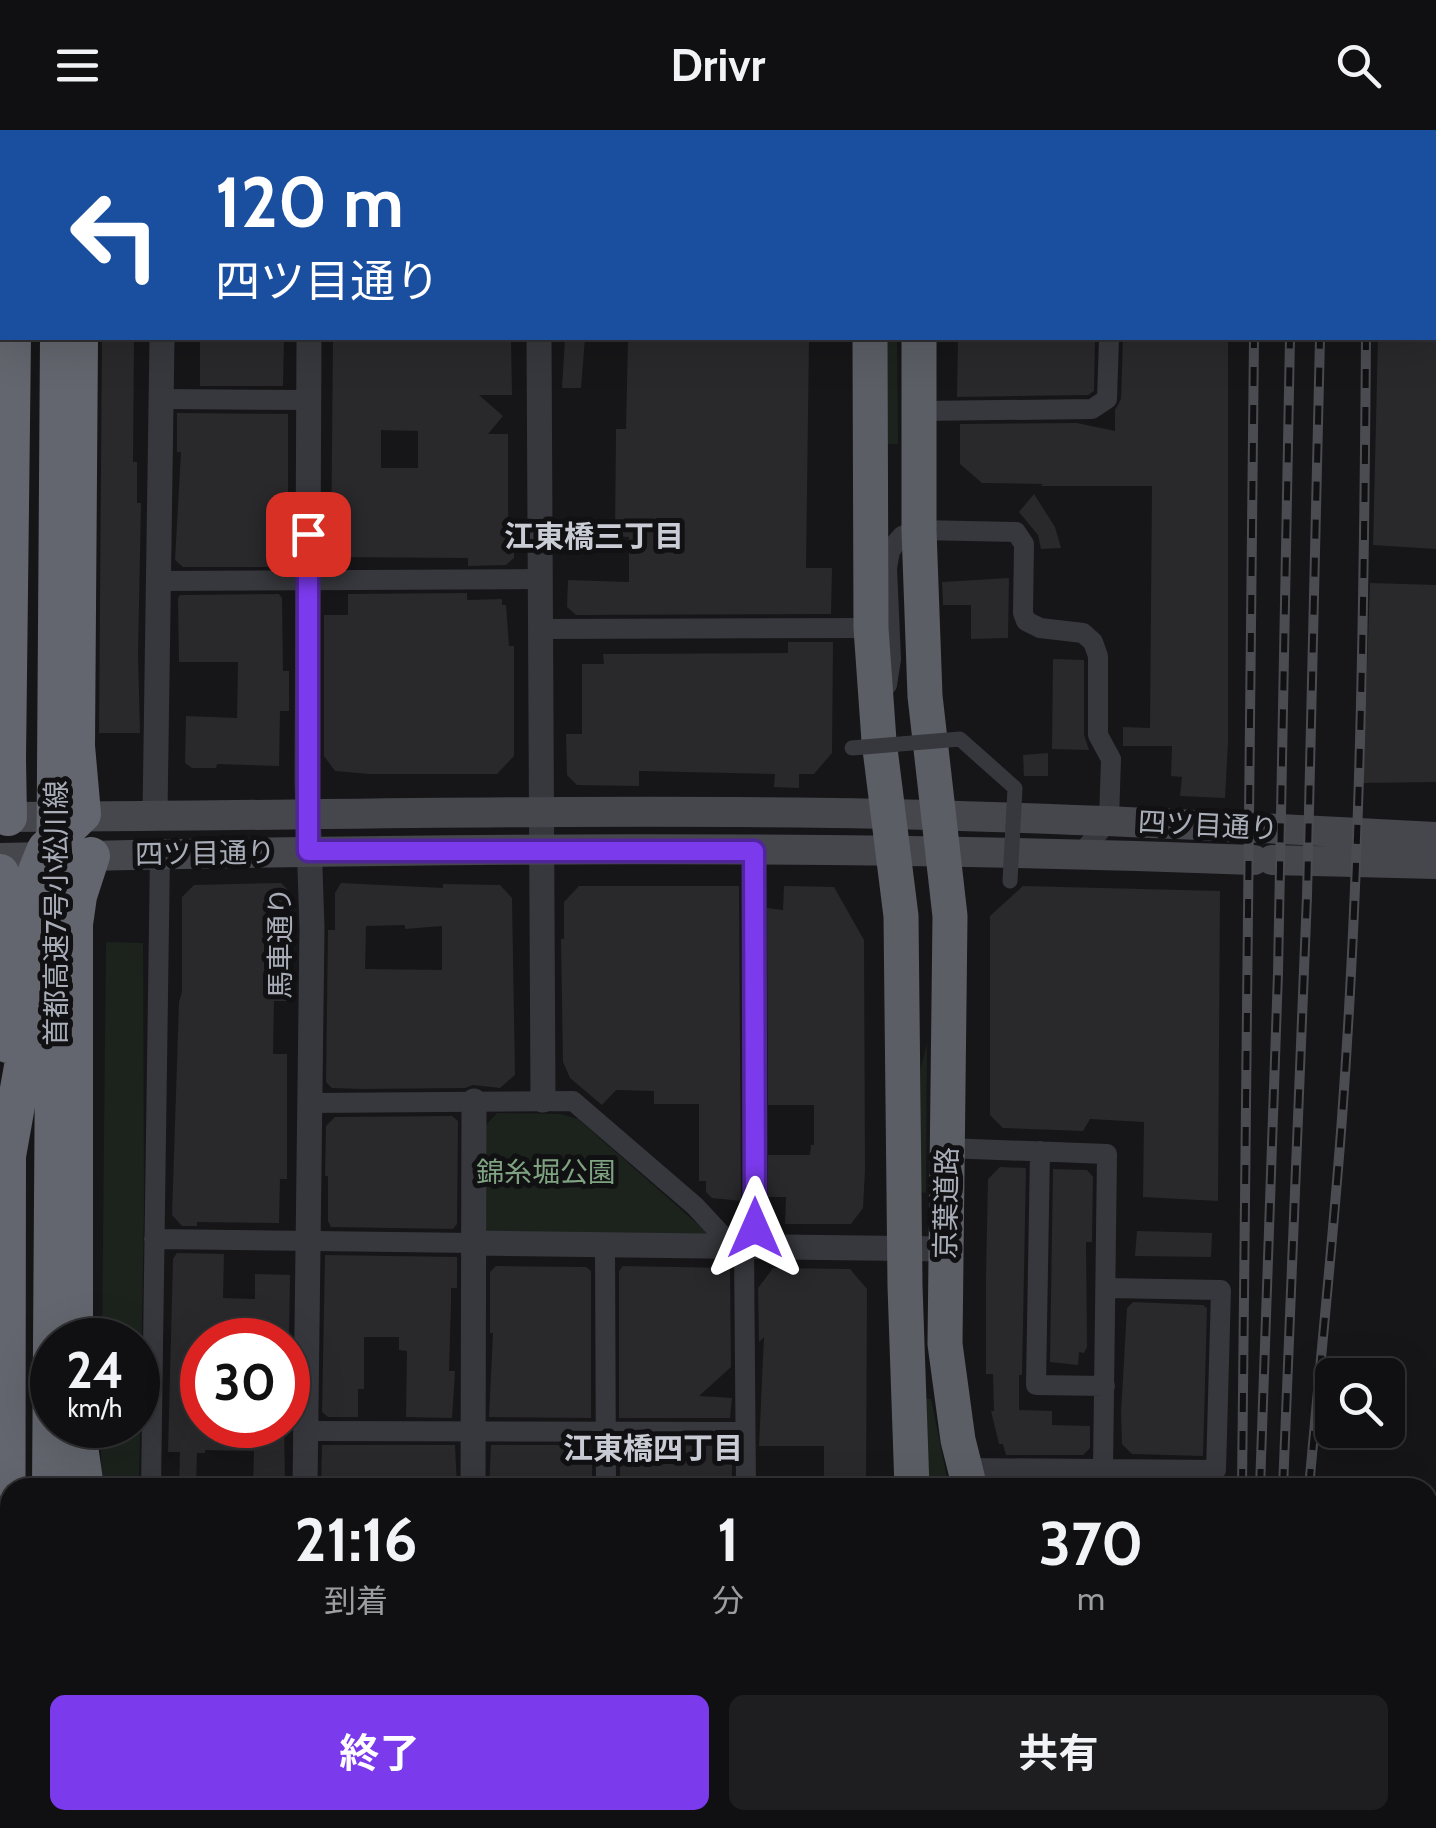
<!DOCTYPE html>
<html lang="ja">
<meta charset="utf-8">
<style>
:root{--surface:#101012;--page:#1e1e20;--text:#f1f3f6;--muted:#9c9d9f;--line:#303032;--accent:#7c3aed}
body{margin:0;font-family:Cabin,"Noto Sans JP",sans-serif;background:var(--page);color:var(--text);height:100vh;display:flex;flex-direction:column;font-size:38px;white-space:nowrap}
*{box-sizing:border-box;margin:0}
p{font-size:32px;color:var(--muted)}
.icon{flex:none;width:55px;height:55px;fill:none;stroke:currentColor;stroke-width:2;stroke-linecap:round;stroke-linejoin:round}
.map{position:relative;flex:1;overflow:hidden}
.panel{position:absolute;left:0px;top:1348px;width:1438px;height:352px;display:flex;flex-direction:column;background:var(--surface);border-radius:30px 30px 0 0;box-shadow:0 10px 40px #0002,0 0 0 2px var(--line)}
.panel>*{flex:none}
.top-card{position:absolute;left:0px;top:0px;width:1438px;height:210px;box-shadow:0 10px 40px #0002,0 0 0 2px var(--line);background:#1a4fa0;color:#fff;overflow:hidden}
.tools{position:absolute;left:1315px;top:1228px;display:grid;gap:20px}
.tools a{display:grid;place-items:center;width:90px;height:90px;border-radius:15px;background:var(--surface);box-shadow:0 10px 40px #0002,0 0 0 2px var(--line);font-size:50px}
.speed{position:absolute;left:30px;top:1188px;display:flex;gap:20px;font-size:50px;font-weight:700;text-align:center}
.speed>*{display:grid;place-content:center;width:130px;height:130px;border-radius:50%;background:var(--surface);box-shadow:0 10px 40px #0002,0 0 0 2px var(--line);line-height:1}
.speed small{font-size:25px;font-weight:400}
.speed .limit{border:15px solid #d22;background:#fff;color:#111}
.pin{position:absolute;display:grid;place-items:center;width:85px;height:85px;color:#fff;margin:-42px;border-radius:20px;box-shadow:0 5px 15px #0006}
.me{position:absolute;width:110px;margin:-55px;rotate:0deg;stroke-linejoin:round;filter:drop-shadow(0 0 8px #0008)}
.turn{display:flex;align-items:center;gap:35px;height:210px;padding:0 50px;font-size:45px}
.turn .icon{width:130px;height:130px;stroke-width:2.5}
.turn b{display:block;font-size:70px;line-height:85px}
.eta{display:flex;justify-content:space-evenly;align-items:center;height:170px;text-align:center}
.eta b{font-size:60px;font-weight:700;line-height:70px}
.action{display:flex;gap:20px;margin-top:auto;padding:20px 50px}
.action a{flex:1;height:115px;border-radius:15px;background:var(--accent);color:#fff;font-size:40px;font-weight:700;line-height:115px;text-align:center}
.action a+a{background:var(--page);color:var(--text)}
header{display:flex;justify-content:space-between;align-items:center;height:130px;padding:0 50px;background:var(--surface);font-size:45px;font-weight:700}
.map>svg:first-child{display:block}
</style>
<header><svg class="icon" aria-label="menu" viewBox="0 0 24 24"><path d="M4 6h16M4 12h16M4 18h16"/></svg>Drivr<svg class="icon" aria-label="search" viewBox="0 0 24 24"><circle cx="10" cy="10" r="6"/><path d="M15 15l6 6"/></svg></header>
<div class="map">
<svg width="1436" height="1698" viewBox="0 0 1436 1698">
<rect width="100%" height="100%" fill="#161618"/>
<path fill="#1c231d" d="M 884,208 L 897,208 L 898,314 L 885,314 Z
M 106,812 L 143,813 L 144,1077 L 139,1357 L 101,1358 L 101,1295 L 138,1295 L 138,1210 L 102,1210 Z
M 927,913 L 926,1063 L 921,1062 L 921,938 Z
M 497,983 L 561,984 L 578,989 L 710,1105 L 485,1101 L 486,995 Z
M 923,1269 L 931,1269 L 949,1357 L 930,1357 Z"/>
<path fill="#29292c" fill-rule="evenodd" d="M 102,208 L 134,208 L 133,332 L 137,332 L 137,373 L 141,373 L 138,524 L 140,603 L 99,603 Z
M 200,208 L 284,208 L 283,256 L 200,256 Z
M 333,208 L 511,208 L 512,265 L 479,265 L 503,286 L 488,304 L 508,304 L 508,380 L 509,408 L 514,408 L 514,428 L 506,435 L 468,436 L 468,428 L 331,427 ZM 381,300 L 418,301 L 418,338 L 381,338 Z
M 565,208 L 585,208 L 581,258 L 562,258 Z
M 628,208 L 809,209 L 806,438 L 832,438 L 831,484 L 576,485 L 567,477 L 568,450 L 629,452 L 629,407 L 615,406 L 616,299 L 626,299 Z
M 958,208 L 1040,210 L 1095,208 L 1094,261 L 1088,265 L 957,267 Z
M 1123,208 L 1228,208 L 1228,612 L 1225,668 L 1180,666 L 1182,647 L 1171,646 L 1172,616 L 1123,616 L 1123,597 L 1150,598 L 1152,356 L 1041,356 L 1043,354 L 982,353 L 960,334 L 960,294 L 1077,293 L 1115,301 L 1115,280 L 1121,269 Z
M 1378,208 L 1436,208 L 1436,419 L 1373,415 Z
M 177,283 L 288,284 L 288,428 L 280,437 L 183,437 L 175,430 L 181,322 L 177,322 Z
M 1034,364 L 1055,397 L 1061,418 L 1041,419 L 1038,405 L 1019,382 Z
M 1009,448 L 1008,508 L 971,509 L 971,475 L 943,475 L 942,452 Z
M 1370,453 L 1436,455 L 1436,652 L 1363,653 Z
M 467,463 L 467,470 L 502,469 L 502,475 L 506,475 L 509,516 L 514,516 L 514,626 L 497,644 L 370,644 L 335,641 L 324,626 L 324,485 L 348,485 L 348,464 Z
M 279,464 L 282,468 L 283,541 L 289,541 L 289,581 L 280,581 L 279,636 L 217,634 L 216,638 L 192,638 L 185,633 L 186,586 L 237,588 L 238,532 L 179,532 L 178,468 L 180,465 Z
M 788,512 L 833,512 L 832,623 L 814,644 L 799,644 L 799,658 L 774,657 L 775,644 L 639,641 L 639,656 L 577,655 L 567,645 L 566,604 L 582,604 L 582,534 L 604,534 L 603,524 L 788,523 Z
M 1053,529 L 1084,530 L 1084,605 L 1089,620 L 1052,619 Z
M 1048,623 L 1048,646 L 1024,646 L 1023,625 Z
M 281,753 L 292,764 L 292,781 L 287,781 L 291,871 L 274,871 L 273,924 L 287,924 L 287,1049 L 280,1049 L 279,1093 L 197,1092 L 197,1096 L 182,1096 L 172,1085 L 179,872 L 182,862 L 182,767 L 194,755 Z
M 341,753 L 443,758 L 443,754 L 500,755 L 512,768 L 515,945 L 500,958 L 473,955 L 465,958 L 362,959 L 332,958 L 326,952 L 328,800 L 335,800 L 335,763 ZM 405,795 L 405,799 L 442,796 L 442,840 L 365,839 L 366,796 Z
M 579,756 L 739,756 L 741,1071 L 712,1068 L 706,1062 L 706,1051 L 699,1051 L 699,974 L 654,974 L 654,961 L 616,960 L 602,975 L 570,948 L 563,932 L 561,809 L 564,809 L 564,772 Z
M 784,756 L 834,757 L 864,810 L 865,1040 L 863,1078 L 851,1094 L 785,1094 L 786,1067 L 768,1067 L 768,1025 L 810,1025 L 811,1015 L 814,1015 L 814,975 L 768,975 L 767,778 L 783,780 Z
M 1023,756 L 1220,761 L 1218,1071 L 1143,1067 L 1144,992 L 1090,989 L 1083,1001 L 1003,998 L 990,985 L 990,786 Z
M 452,986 L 458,991 L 457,1094 L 453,1099 L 331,1097 L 328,1091 L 328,1046 L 325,1046 L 326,996 L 335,987 Z
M 1000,1037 L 1026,1038 L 1022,1245 L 1019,1245 L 1019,1280 L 1052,1281 L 1052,1295 L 1090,1296 L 1090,1318 L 1083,1325 L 1006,1325 L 1003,1314 L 999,1314 L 991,1281 L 994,1281 L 993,1244 L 986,1244 L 986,1147 L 988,1049 Z
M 1053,1039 L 1087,1040 L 1093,1047 L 1092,1112 L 1086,1112 L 1087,1217 L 1084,1223 L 1079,1222 L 1078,1235 L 1050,1232 Z
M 1137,1101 L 1212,1103 L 1211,1127 L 1135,1126 Z
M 177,1123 L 224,1124 L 223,1168 L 255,1169 L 255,1144 L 290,1145 L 289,1205 L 286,1205 L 286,1210 L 202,1210 L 202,1295 L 284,1295 L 285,1349 L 280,1358 L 253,1358 L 254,1321 L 205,1320 L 205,1323 L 197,1323 L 196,1358 L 179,1358 L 180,1322 L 168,1322 L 173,1129 Z
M 325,1125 L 457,1127 L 457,1158 L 451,1158 L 451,1174 L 449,1241 L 455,1241 L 452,1288 L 406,1287 L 407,1221 L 399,1220 L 399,1207 L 364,1207 L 364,1259 L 358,1259 L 358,1287 L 328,1287 L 322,1282 Z
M 496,1136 L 586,1137 L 591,1141 L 591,1288 L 489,1287 L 493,1203 L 490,1203 L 490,1142 Z
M 623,1136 L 730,1138 L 731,1237 L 699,1266 L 732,1268 L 730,1288 L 619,1288 L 619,1141 Z
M 773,1138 L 850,1139 L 867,1159 L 866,1358 L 824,1358 L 824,1316 L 759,1316 L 764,1207 L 759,1212 L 758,1158 Z
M 1133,1172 L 1203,1175 L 1207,1178 L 1203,1326 L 1132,1324 L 1122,1314 L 1121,1283 L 1127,1178 Z
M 322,1315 L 455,1315 L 457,1357 L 321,1357 Z
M 491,1315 L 585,1315 L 592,1322 L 592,1358 L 489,1358 Z
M 625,1315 L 724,1316 L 732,1323 L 732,1355 L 620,1358 L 620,1321 Z
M 1013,1352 L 1074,1353 L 1074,1358 L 1015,1358 Z"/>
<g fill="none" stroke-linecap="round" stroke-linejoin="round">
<path stroke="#37383d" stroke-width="20" d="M 706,0 L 706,2
M 444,2 L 445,0
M 1032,2 L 1032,0
M 1112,2 L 1112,0
M 161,269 L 309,270
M 919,281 L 1092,279 L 1107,269 L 1109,208
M 158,451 L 541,449
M 541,499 L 871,498
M 887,555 L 891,529 L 887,438 L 890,421 L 895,414 L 902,406 L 919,400 L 1016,402 L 1024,414 L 1023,483 L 1026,491 L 1040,498 L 1083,503 L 1093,512 L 1098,526 L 1098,605 L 1111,629 L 1109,690 L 1081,724
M 753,721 L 755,1117
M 311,973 L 573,971 L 695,1076 L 733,1117
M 947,1018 L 1107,1024 L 1103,1339 L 1216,1340 L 1221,1160 L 1107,1158
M 1040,1021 L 1036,1255 L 1105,1256
M 154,1109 L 474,1113
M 605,1115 L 606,1358
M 744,1117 L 746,1358
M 305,1301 L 745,1302
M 965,1338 L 1103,1339
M 151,1358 L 160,724
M 146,1690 L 146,1698
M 212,1690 L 299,1691
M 803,1690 L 805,1698"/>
<path stroke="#37383d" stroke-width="25" d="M 163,2 L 163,0
M 310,2 L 310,0
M 580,2 L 580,0
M 0,145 L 2,145
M 539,208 L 543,970
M 155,684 L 162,208
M 474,1113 L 945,1119
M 305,1358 L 312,798 L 307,651 L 309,208
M 473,1358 L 474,971
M 299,1698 L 299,1690"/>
<path stroke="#45474d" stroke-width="30" d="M 0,687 C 277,686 554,679 832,683 C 1033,686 1235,696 1436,707
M 0,728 C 418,718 836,714 1254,730
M 1272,730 L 1436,734"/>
<path stroke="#5b5e65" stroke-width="35" d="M 870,0 L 870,2
M 919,0 L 919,2
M 870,208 L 871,498 L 879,611 L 901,786 L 905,1156 L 912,1358
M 919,208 L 919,400 L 925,566 L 950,786 L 945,1214 L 958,1310 L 970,1358
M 970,1690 L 972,1698
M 1054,1690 L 1054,1698"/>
<path stroke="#63666e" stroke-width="38" d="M 15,2 L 15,0
M 81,2 L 81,0
M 7,629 L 8,687
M 0,651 L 7,629 L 12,208
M 0,743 C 18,791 9,862 8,914
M 7,1026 L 36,864 L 37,741 L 46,719 L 82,684 L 76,616 L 79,208
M 74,1210 L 74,794 L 78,766 L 91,726
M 76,1295 L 85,1358
M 70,1698 L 70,1690"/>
<defs>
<path id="rail" d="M 1288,0 L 1288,2
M 1315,0 L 1315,2
M 1350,0 L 1351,2
M 1263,2 L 1263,0
M 1242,1358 L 1254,208
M 1260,1358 L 1278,843 L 1290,208
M 1283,1358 L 1307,766 L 1320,208
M 1309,1358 C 1320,1234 1333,1111 1342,988 C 1361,728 1364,467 1366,208
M 1239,1698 L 1239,1690
M 1280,1698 L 1281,1690"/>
</defs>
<use href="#rail" stroke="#4a4c52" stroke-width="10"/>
<use href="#rail" stroke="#111113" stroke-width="6" stroke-dasharray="19" stroke-linecap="butt"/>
<path stroke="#37383d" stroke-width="15" d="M 852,618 L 960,609 L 1015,658 L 1010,751"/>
<path stroke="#63666e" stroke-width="38" d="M 51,1358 L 59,208
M 6,1698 L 7,1026"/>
</g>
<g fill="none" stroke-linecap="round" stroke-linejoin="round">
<defs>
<path id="route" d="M 308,404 L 308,721 L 754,721 L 755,1098"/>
</defs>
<use href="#route" stroke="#51269a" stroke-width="25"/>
<use href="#route" stroke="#7c3aed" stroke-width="18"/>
</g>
<g text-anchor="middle" stroke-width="10" stroke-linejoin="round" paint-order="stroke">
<g font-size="28" fill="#a8adb8" stroke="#111113">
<text transform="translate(1208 695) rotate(3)" y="10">四ツ目通り</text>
<text transform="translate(205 723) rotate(-1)" y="10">四ツ目通り</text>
<text transform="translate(56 783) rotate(-90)" y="10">首都高速7号小松川線</text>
<text transform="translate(280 813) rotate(-90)" y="10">馬車通り</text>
<text transform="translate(946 1073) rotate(-89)" y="10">京葉道路</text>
</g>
<g font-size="28" fill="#7fa381" stroke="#111113">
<text x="546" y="1052">錦糸堀公園</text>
</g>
<g font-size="30" font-weight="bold" fill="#c9ccd4" stroke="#111113">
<text x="594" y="417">江東橋三丁目</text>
<text x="653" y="1329">江東橋四丁目</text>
</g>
</g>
</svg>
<div class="tools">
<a><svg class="icon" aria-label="search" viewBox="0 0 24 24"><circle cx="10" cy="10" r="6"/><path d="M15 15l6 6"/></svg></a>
</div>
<div class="speed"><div>24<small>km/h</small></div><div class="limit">30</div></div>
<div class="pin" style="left:308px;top:404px;background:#d93025"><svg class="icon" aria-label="arrive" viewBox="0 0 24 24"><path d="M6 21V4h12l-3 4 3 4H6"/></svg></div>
<svg class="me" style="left:755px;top:1098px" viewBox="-20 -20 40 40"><path d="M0-17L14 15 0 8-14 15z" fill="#7c3aed" stroke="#fff" stroke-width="4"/></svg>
<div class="top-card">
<div class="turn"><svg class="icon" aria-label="left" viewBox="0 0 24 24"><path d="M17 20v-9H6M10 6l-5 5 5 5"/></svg><div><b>120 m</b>四ツ目通り</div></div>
</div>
<section class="panel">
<div class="eta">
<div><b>21:16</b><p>到着</p></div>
<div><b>1</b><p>分</p></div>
<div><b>370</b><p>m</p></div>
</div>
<div class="action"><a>終了</a><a>共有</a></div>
</section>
</div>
